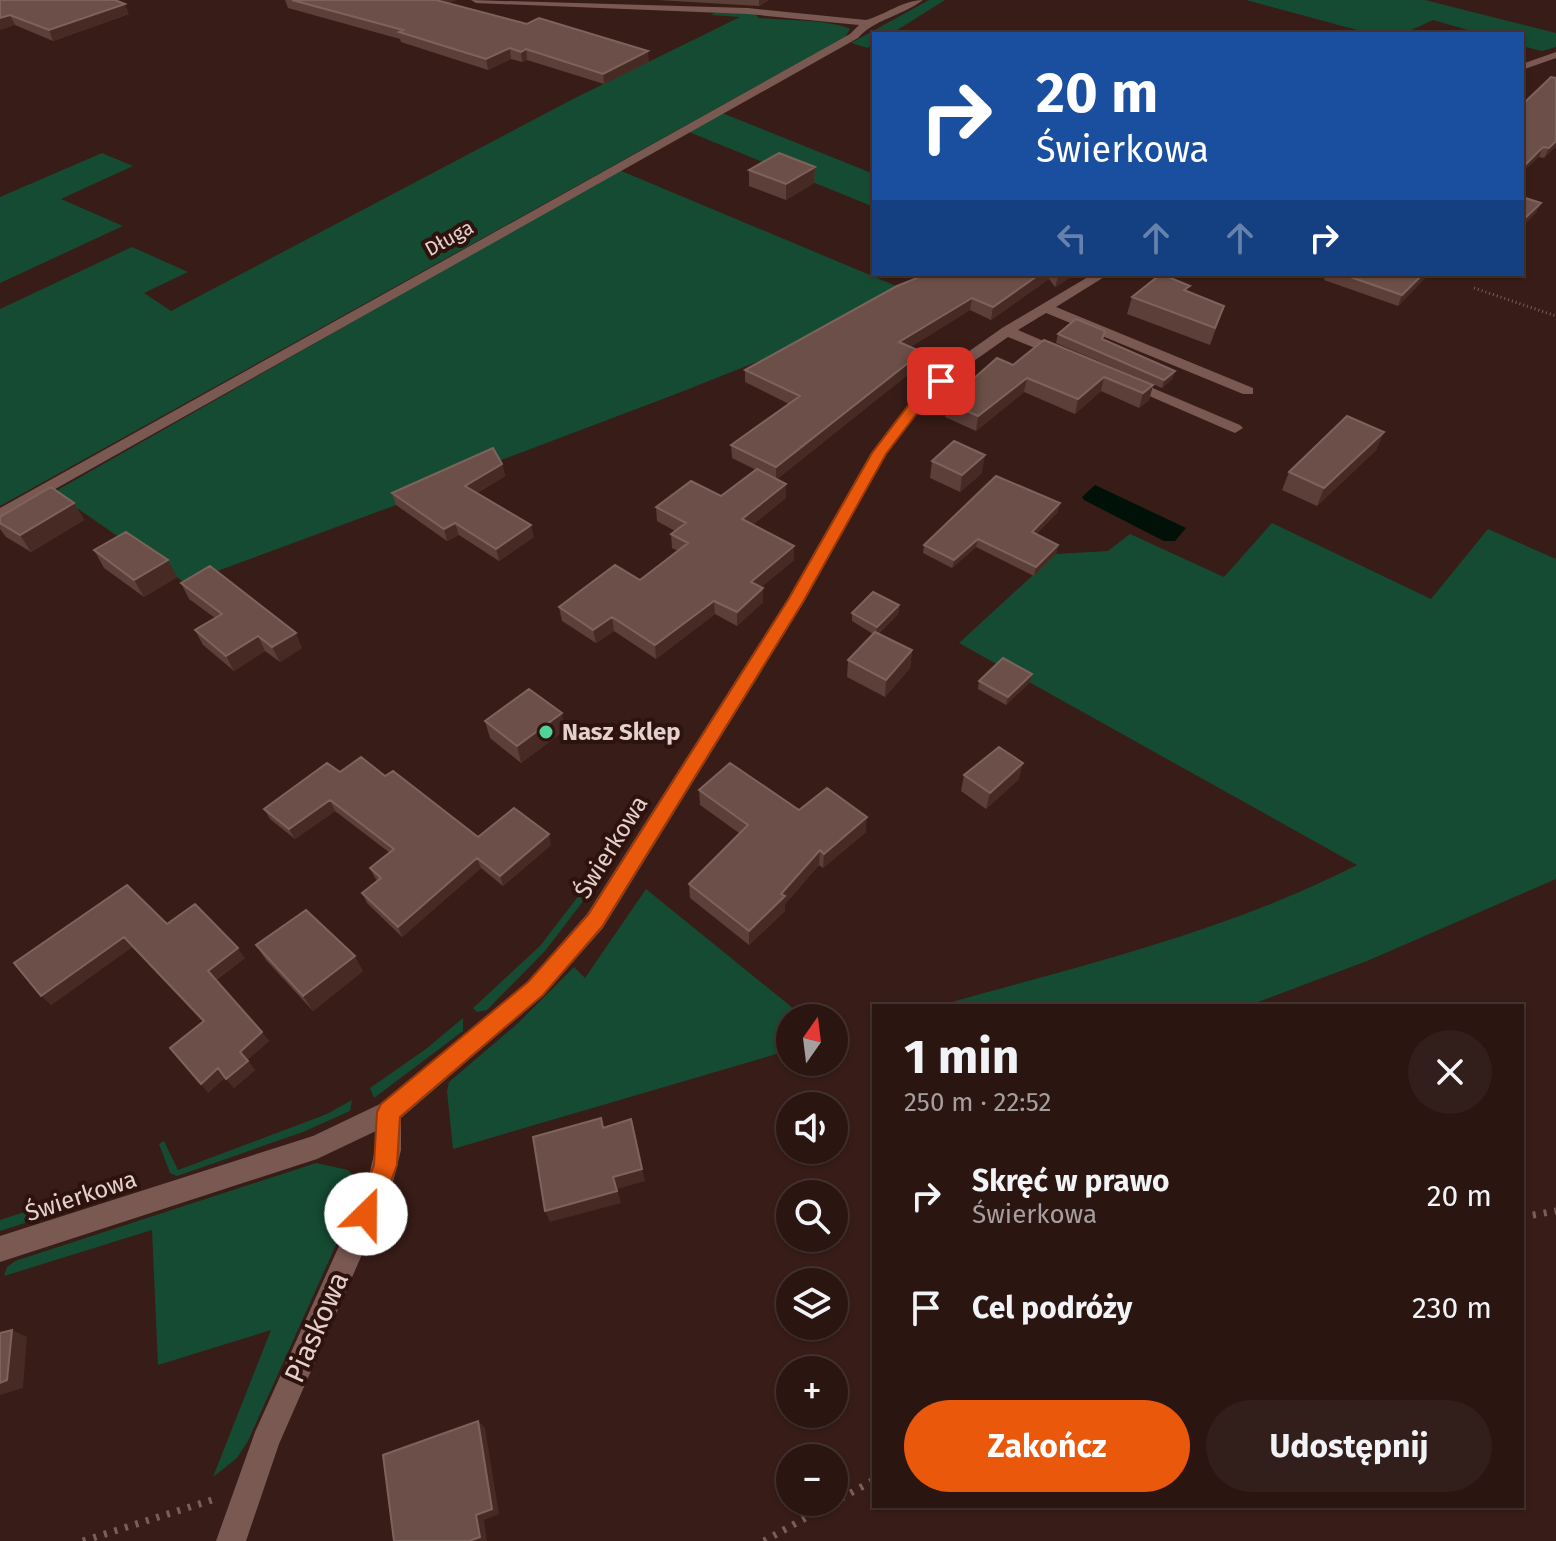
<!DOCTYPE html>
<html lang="pl">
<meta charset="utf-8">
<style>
:root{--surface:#2a1511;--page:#321e1a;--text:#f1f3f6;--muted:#a59f9f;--line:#463431;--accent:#ea580c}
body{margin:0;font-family:"Fira Sans",sans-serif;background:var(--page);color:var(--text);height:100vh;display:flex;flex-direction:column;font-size:30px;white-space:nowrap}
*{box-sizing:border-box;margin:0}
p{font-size:26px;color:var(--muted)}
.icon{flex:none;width:44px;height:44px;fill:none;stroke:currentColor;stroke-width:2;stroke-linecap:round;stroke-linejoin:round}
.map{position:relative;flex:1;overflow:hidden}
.side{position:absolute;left:872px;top:1004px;width:652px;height:504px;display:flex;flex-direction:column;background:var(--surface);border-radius:0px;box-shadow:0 2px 6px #0004,0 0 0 2px var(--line)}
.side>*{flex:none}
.guide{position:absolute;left:872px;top:32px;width:652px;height:244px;border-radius:0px;box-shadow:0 2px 6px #0004,0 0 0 2px var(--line);background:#1a4fa0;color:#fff;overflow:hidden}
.needle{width:52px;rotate:14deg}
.tools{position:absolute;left:776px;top:1004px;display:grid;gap:16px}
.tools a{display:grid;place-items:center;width:72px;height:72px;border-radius:50%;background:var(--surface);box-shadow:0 2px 6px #0004,0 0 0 2px var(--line);font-size:40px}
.pin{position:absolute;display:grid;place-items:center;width:68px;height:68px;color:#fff;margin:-34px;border-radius:16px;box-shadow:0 4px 12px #0006}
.me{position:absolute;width:88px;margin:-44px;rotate:23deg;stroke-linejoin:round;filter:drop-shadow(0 0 6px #0008)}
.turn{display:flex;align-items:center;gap:28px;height:168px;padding:0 32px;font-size:36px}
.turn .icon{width:104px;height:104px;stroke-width:2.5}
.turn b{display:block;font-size:56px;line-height:68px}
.lanes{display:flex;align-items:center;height:76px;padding:0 32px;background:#0003;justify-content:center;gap:40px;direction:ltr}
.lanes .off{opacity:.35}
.round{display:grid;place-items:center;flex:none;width:84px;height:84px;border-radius:42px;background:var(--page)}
.headline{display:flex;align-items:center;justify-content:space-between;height:136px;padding:0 32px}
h1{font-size:48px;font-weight:700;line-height:60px}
.action{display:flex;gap:16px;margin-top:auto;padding:16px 32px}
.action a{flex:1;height:92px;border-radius:48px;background:var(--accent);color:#fff;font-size:32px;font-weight:700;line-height:92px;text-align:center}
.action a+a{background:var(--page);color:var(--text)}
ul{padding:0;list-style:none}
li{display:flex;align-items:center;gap:24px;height:112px;padding:0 32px}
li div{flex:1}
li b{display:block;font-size:30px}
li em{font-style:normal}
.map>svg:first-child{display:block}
</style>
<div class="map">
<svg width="1556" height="1541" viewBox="0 0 1556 1541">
<rect width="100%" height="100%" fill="#381c17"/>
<path fill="#154b33" d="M 929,0 L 945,0 L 891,34 L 874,34 L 874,44 L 868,48 L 851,43 Z
M 1246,0 L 1425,0 L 1556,33 L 1556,47 L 1542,51 L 1522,46 L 1522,34 L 1482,34 L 1433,20 L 1403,34 L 1372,34 Z
M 716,12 L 755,14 L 759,18 C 781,20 834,20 850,29 L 845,37 L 0,506 L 0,309 L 132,247 L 188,272 L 144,293 L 171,311 L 573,99 L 740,17 L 711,15 Z
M 722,113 L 874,174 L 874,207 L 689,132 Z
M 102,153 L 133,166 L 61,199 L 123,226 L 0,283 L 0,197 Z
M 619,170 L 913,293 L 789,349 L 676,394 L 472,471 L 396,505 L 185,583 L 54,492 Z
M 1272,523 L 1431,599 L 1488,529 L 1556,559 L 1556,879 L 1367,961 L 1247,1006 L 938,1006 C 1078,966 1226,932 1357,865 L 959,643 L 1056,554 L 1108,551 L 1130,534 L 1224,577 Z
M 593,877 L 597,883 L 545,951 L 487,1010 L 477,1012 L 473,1008 L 540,946 Z
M 646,889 L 805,1018 L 790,1018 L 790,1050 L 453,1149 L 447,1091 L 449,1082 L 516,1025 L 574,967 L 585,978 Z
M 463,1018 L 463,1031 L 374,1098 L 370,1088 L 426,1049 Z
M 352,1100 L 350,1111 L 303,1132 L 177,1176 L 170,1173 L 159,1144 L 164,1141 L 178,1170 L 327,1114 Z
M 316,1163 L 348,1170 L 358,1181 L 357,1198 L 248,1441 L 237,1458 L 213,1477 L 271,1330 L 158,1365 L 152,1230 L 4,1276 L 7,1267 L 15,1261 Z
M 112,1183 L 109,1196 L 0,1231 L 0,1220 Z"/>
<path fill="#001107" d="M 1095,485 L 1186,528 L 1175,541 L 1164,541 L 1084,500 L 1082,497 Z"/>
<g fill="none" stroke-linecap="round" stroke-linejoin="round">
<path stroke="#79605b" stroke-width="3" stroke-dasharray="1 3" stroke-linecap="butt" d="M 1474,288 L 1556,316"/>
<path stroke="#79605b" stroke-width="7" stroke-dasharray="3 8" stroke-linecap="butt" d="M 1522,1217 L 1556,1211
M 83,1541 L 215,1499
M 764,1541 L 874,1480"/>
<path fill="#7b5953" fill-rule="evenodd" d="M 471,0 L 748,8 L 866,20 C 885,15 903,0 923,0 C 902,16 875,19 858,38 L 0,520 L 0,508 L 850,34 L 859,25 L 748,14 L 476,3 Z
M 1556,52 L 1556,58 L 1522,70 L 1522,64 Z
M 1093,274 L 1109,274 L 1056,307 L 1253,388 L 1253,394 L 1243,394 L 1046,313 L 1018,330 L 1067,351 L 1067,357 L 1057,357 L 1008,337 L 961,370 L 924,404 L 886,454 L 804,602 L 603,928 L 543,996 L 401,1118 L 401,1150 L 392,1186 L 279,1444 L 246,1541 L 216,1541 L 255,1432 L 367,1184 L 375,1150 L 376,1131 L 317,1159 L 0,1262 L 0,1236 L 313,1136 L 380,1104 L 527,982 L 587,914 L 787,600 L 871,453 L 896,420 L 914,398 L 951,364 L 1002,328 Z
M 1129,378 L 1240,425 L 1243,428 L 1235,433 L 1230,431 L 1124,385 L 1124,379 Z"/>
</g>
<path fill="#5d3f39" d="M 0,0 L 129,14 L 53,41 L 15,25 Z
M 285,0 L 456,0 L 448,3 L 649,62 L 604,84 L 527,60 L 522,62 L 511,59 L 488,70 L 401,42 L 400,39 L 288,8 Z
M 657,0 L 769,0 L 759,6 Z
M 1556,78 L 1556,146 L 1544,158 L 1539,157 Z
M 815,167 L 814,183 L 786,200 L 749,186 L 749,170 Z
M 927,274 L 1076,274 L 1055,287 L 1049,279 L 991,320 L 970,310 L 910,347 L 922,352 L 920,365 L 777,479 L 786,484 L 786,498 L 752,525 L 794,546 L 794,560 L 761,587 L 763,588 L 763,602 L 737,626 L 715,614 L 656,659 L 614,631 L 596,643 L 562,621 L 559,607 L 640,580 L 678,551 L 672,548 L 671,534 L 675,531 L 657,521 L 656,507 L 721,496 L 756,470 L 732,458 L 731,445 L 789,404 L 745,382 L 745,370 Z
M 1326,274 L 1429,274 L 1398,306 L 1324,280 Z
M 1459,274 L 1474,274 L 1470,277 Z
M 1189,292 L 1224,306 L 1210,345 L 1127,314 L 1132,297 Z
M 1105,331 L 1103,340 L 1175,371 L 1172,379 L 1162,388 L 1056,343 L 1058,334 Z
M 1044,340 L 1153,385 L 1149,400 L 1139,408 L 1101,391 L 1075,414 L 1024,392 L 976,431 L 945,417 L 947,402 L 1013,365 Z
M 1384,432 L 1376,450 L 1317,506 L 1282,490 L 1289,472 Z
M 932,461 L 982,473 L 960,492 L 930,478 Z
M 502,464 L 505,476 L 477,493 L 534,537 L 499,561 L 459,535 L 447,541 L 396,505 L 392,493 Z
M 74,503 L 84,520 L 31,552 L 6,537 L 0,529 L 0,517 Z
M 1058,512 L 1036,534 L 1058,545 L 1056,554 L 1034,576 L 976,547 L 952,568 L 923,553 L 924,545 Z
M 94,550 L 177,577 L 144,597 L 104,568 Z
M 181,583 L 302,648 L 280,662 L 265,651 L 234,671 L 203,645 L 195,630 L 215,618 L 189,599 Z
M 899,605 L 898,614 L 878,634 L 912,650 L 910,668 L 885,697 L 847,677 L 848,660 L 873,634 L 852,621 L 852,613 Z
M 1032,674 L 1030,682 L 1006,705 L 978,689 L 979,681 Z
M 485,721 L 565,730 L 521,763 L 490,738 Z
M 340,772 L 385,776 L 478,837 L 551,845 L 503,886 L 481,868 L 402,937 L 367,903 L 362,893 L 378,881 L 375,878 L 370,868 L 390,853 L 335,811 L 295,839 L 270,819 L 264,809 Z
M 964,775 L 1019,779 L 986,809 L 961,791 Z
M 699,790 L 799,810 L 866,832 L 823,868 L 819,865 L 785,904 L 785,911 L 749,945 L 690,898 L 689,884 L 739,833 L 700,805 Z
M 167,924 L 245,958 L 216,980 L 269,1041 L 247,1060 L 255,1070 L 234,1088 L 225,1077 L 208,1093 L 203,1022 L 132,947 L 51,1005 L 14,963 Z
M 256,945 L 363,971 L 313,1011 L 266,960 Z"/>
<path fill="#482a25" d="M 433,0 L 456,0 L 435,9 Z
M 759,0 L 769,0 L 759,6 Z
M 125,4 L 129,14 L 53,41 L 49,30 Z
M 10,15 L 15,25 L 0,30 L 0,18 Z
M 510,48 L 511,59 L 488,70 L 486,59 Z
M 526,49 L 527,60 L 522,62 L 521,52 Z
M 648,51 L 649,62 L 604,84 L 603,74 Z
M 1556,141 L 1556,146 L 1544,158 L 1549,148 Z
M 1543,147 L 1539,157 L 1522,173 L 1522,168 Z
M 815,167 L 814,183 L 786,200 L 786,184 Z
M 1541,203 L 1536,213 L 1522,227 L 1522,221 Z
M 1040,274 L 1050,274 L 1049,279 L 991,320 L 993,307 Z
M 1059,274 L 1076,274 L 1055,287 Z
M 1423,274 L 1429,274 L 1398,306 L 1402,295 Z
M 972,298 L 970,310 L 898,355 L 899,342 Z
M 922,352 L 920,365 L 776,480 L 776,467 Z
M 1175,371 L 1172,379 L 1162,388 L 1164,380 Z
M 1104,377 L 1101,391 L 1075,414 L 1078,399 Z
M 1027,378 L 1024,392 L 976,431 L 978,416 Z
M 1153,385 L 1149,400 L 1139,408 L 1143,393 Z
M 1384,432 L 1376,450 L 1317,506 L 1324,488 Z
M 985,455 L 982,473 L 960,492 L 962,475 Z
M 502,464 L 505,476 L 468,498 L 465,486 Z
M 786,484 L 786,498 L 742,533 L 742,519 Z
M 74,503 L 84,520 L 31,552 L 20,535 Z
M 1060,503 L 1058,512 L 1030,541 L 1032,532 Z
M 455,523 L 459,535 L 447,541 L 444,529 Z
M 531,525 L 534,537 L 499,561 L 496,549 Z
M 978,539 L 976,547 L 952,568 L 954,560 Z
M 1058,545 L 1056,554 L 1034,576 L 1036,567 Z
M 794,546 L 794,560 L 751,596 L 751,582 Z
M 168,560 L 177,577 L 144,597 L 134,580 Z
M 763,588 L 763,602 L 737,626 L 737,612 Z
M 714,601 L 715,614 L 656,659 L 655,645 Z
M 899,605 L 898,614 L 876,635 L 877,627 Z
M 612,617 L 614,631 L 596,643 L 593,630 Z
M 296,633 L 302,648 L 280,662 L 272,647 Z
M 258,636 L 265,651 L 234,671 L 226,656 Z
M 912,650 L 910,668 L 885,697 L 886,680 Z
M 1032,674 L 1030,682 L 1006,705 L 1008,697 Z
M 562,713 L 565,730 L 521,763 L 517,746 Z
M 1023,763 L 1019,779 L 986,809 L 990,793 Z
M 330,800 L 335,811 L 295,839 L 289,829 Z
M 867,817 L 866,832 L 823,868 L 824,854 Z
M 549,834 L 551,845 L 503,886 L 500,876 Z
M 820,850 L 819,865 L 785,904 L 785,911 L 749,945 L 749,931 Z
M 477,858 L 481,868 L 402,937 L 398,927 Z
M 124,937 L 132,947 L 51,1005 L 41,996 Z
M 238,948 L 245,958 L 215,980 L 208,971 Z
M 355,956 L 363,971 L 313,1011 L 303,996 Z
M 262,1032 L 269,1041 L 247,1060 L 240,1052 Z
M 248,1061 L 255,1070 L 234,1088 L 226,1079 Z
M 218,1068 L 226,1077 L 208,1093 L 201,1084 Z
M 631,1119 L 645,1181 L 617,1189 L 621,1203 L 550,1222 L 545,1211 L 613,1177 Z
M 12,1330 L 27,1337 L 23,1388 L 0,1395 L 0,1383 Z
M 478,1421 L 485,1428 L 499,1514 L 484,1520 L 487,1541 L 469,1541 L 476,1515 Z"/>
<path fill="#6c4f49" stroke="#7e635d" stroke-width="2" d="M 0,0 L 115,0 L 125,4 L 49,30 L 10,15 L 0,18 Z
M 292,0 L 436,0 L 527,24 L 539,18 L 648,51 L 603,74 L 526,49 L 521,52 L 510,48 L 486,59 L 399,32 L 403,30 Z
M 1551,77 L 1556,78 L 1556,141 L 1549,148 L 1543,147 L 1522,168 L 1522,101 L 1525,102 Z
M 779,153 L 815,167 L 786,184 L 749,170 Z
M 1522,197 L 1541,203 L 1522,221 Z
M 927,274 L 1040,274 L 993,307 L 972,298 L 899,342 L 922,352 L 776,467 L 731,445 L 800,396 L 745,370 L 897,286 Z
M 1161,274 L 1190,286 L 1184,290 L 1224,306 L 1215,328 L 1132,297 Z
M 1342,274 L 1423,274 L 1402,295 Z
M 1076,319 L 1105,331 L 1102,339 L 1175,371 L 1164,380 L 1058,334 Z
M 1044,340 L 1153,385 L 1143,393 L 1104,377 L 1078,399 L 1027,378 L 978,416 L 947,402 L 997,358 L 1013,365 Z
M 1347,416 L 1384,432 L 1324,488 L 1289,472 Z
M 954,441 L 985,455 L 962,475 L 932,461 Z
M 493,448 L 502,464 L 465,486 L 531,525 L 496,549 L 455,523 L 444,529 L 392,493 Z
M 757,469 L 786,484 L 742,519 L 794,546 L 751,582 L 763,588 L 737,612 L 714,601 L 655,645 L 612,617 L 593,630 L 559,607 L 615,565 L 640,580 L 688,543 L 671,534 L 686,523 L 656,507 L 691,481 L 721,496 Z
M 996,476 L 1060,503 L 1032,532 L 1058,545 L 1036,567 L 978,539 L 954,560 L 924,545 Z
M 51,487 L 74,503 L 20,535 L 0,523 L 0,517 Z
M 126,532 L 168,560 L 134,580 L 94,550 Z
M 210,566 L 296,633 L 272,647 L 258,636 L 226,656 L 195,630 L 222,614 L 181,583 Z
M 873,592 L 899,605 L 877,627 L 852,613 Z
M 875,632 L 912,650 L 886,680 L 848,660 Z
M 1003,658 L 1032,674 L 1008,697 L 979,681 Z
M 529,689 L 562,713 L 517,746 L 485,721 Z
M 999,747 L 1023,763 L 990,793 L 964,775 Z
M 361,757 L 385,776 L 393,771 L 478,837 L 514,808 L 549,834 L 500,876 L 477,858 L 398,927 L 362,893 L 381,878 L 370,868 L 394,849 L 330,800 L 289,829 L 264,809 L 327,763 L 340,772 Z
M 730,763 L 799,810 L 827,788 L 867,817 L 824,854 L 820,850 L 781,894 L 785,896 L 749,931 L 689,884 L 748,825 L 699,790 Z
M 127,885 L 167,924 L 195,904 L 238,948 L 208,971 L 262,1032 L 240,1052 L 248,1061 L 226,1079 L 218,1068 L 201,1084 L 170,1048 L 204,1021 L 124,937 L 41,996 L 14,963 Z
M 306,910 L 355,956 L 303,996 L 256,945 Z
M 601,1118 L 603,1128 L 631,1119 L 642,1169 L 613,1177 L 617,1191 L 545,1211 L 533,1137 Z
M 12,1330 L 7,1380 L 0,1383 L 0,1333 Z
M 478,1421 L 492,1509 L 476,1515 L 480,1537 L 469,1541 L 394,1541 L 383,1455 Z"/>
<path fill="#ea580c" stroke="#983908" stroke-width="2" d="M 936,379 L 947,381 L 924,404 L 886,454 L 803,602 L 602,927 L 543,995 L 400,1117 L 397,1165 L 375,1223 L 366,1226 L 358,1223 L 355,1214 L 374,1165 L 377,1112 L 381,1104 L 528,982 L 588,915 L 788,600 L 872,453 L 914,398 Z"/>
<circle fill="#4fd399" stroke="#2d120e" stroke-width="3" cx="546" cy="732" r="8"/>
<g text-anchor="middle" stroke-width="8" stroke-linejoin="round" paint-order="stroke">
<g font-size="20" fill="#e4d0cc" stroke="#2d120e">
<text transform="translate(449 238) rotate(-29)" y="7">Długa</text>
</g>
<g font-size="24" font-weight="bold" fill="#e4d0cc" stroke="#2d120e" text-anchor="start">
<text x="562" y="740">Nasz Sklep</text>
</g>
<g font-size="24" fill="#e4d0cc" stroke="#2d120e">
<text transform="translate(611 847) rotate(-58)" y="8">Świerkowa</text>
<text transform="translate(81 1196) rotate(-18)" y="8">Świerkowa</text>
</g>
<g font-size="28" fill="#e4d0cc" stroke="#2d120e">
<text transform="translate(316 1327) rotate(-66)" y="10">Piaskowa</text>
</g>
</g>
</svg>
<div class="tools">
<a><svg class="needle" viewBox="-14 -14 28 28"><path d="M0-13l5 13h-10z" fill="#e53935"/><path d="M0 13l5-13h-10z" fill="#a59f9f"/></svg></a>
<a><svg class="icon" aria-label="sound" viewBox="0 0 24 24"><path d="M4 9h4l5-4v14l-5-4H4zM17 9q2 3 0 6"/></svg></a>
<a><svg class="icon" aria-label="search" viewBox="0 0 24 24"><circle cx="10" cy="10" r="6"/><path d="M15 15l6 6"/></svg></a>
<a><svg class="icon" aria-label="layers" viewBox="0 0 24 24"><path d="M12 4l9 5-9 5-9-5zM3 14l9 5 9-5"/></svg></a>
<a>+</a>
<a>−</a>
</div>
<div class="pin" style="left:941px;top:381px;background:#d93025"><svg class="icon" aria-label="arrive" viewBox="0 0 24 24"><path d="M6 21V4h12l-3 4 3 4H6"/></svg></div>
<svg class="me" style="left:366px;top:1214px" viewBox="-20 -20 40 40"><circle r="19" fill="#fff"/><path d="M0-13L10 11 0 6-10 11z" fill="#ea580c"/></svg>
<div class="guide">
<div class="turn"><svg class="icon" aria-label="right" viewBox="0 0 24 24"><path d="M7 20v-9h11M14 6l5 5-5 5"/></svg><div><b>20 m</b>Świerkowa</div></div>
<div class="lanes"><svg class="icon off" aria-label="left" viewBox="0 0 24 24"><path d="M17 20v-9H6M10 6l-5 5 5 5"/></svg><svg class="icon off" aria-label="ahead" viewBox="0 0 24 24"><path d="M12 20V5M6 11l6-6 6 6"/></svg><svg class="icon off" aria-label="ahead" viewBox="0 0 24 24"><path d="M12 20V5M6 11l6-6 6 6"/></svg><svg class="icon" aria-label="right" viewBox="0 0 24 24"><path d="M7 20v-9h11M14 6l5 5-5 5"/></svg></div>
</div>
<section class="side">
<div class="headline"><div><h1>1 min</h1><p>250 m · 22:52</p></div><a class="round"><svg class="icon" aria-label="close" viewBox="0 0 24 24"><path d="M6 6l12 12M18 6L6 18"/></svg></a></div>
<ul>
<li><svg class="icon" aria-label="right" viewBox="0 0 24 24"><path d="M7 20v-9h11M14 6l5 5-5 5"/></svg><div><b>Skręć w prawo</b><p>Świerkowa</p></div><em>20 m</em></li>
<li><svg class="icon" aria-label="arrive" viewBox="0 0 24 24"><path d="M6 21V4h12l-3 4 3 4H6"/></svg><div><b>Cel podróży</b></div><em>230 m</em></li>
</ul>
<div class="action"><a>Zakończ</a><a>Udostępnij</a></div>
</section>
</div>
